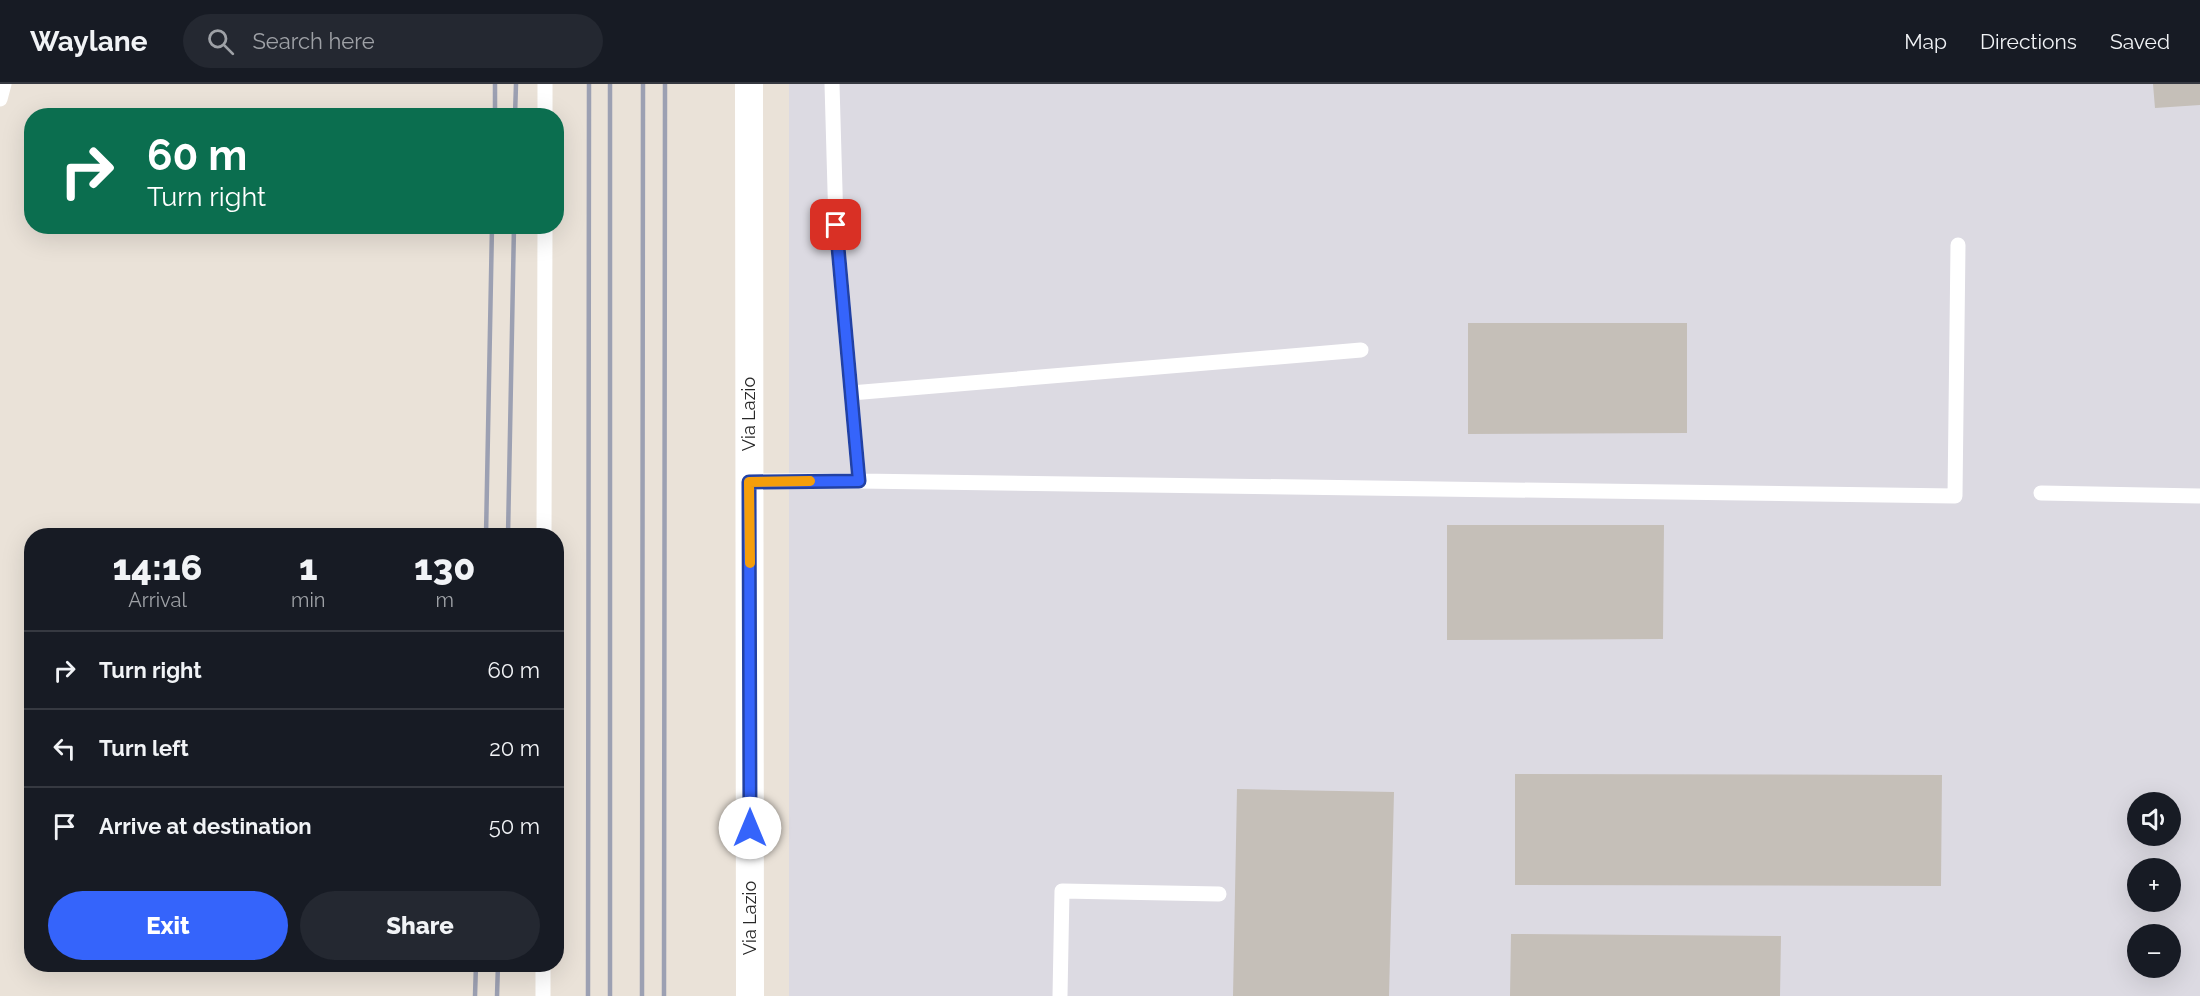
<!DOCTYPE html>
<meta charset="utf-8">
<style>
:root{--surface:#171b24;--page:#242831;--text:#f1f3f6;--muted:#9ea1a6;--line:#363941;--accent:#3564fb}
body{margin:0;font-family:Raleway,sans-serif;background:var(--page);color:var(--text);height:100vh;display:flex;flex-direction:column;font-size:22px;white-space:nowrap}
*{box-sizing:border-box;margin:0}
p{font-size:20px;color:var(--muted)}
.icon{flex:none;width:33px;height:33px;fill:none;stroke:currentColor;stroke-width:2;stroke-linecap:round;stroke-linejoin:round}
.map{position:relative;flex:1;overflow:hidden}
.side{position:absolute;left:24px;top:444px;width:540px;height:444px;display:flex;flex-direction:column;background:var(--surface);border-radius:24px;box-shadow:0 6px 24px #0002}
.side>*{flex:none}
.top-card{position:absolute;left:24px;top:24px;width:540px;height:126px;border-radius:24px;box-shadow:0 6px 24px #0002;background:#0b6e4f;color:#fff;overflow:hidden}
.fabs{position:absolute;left:2127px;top:708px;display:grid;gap:12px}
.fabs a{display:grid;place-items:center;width:54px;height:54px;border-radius:50%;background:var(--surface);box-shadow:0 6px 24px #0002;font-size:30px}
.pin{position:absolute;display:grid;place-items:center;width:51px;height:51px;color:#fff;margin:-26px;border-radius:12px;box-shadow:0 3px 9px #0006}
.me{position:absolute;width:66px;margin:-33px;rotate:0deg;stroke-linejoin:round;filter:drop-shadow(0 0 4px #0008)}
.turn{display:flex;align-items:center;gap:21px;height:126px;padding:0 24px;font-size:27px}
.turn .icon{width:78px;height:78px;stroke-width:2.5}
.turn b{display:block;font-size:42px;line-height:51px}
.eta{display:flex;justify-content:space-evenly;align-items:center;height:102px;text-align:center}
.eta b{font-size:36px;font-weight:800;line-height:42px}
.primary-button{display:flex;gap:12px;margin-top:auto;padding:12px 24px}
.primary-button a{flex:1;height:69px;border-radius:36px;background:var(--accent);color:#fff;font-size:24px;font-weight:800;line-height:69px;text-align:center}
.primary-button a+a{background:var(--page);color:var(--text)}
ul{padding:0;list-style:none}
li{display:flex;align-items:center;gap:18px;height:78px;padding:0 24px;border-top:2px solid var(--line)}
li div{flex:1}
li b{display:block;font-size:22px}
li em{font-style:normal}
header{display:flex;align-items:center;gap:36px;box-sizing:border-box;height:84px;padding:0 30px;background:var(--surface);border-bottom:2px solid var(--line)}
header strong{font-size:28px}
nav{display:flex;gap:33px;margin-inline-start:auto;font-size:21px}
.search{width:420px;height:54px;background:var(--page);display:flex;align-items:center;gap:15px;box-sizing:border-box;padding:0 21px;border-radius:33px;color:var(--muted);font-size:22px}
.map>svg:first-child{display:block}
</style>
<header>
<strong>Waylane</strong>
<div class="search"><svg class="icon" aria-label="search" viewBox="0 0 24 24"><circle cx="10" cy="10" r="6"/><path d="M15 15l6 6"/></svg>Search here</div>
<nav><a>Map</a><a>Directions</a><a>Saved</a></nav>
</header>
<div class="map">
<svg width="2200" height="912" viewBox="0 0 2200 912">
<rect width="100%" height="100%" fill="#eae2d8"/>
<path fill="#dcdae2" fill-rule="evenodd" d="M 789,0 L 2200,0 L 2200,912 L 789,912 ZM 2138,718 L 2170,718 L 2170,752 L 2138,752 ZM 2138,784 L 2170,784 L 2170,818 L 2138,818 ZM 2138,850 L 2170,850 L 2170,884 L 2138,884 Z"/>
<path fill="#c5bfb8" d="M 2153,0 L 2200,0 L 2200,21 L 2155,24 Z
M 1468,239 L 1687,239 L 1687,349 L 1468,350 Z
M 1447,441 L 1664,441 L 1663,555 L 1447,556 Z
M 1515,690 L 1942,691 L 1941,802 L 1515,801 Z
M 1237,705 L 1394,708 L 1389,912 L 1233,912 Z
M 1511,850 L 1781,852 L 1780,912 L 1510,912 Z"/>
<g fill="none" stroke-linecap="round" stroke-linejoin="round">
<path stroke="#fff" stroke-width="15" d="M 832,0 L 836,141 L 859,397 L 1955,412 L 1958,161
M 0,15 L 4,0
M 545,32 L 545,0
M 851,309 L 1361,266
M 749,397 L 859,397
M 2041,409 L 2200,412
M 544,452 L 545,142
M 543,912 L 543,880
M 1060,912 L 1062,807 L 1219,810"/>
<path stroke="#fff" stroke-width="28" d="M 749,0 L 750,912"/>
<path stroke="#9ca0b2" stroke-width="4.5" d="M 610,0 L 610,912
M 495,32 L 495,0
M 515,32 L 516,0
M 486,452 L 492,142
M 508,452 L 514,142
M 475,912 L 476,880
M 497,912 L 498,880
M 588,912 L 589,0
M 642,912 L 643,0
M 664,912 L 665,0"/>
</g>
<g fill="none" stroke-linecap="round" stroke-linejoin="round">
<defs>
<path id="route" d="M 750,744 L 749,398 L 859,397 L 836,141"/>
</defs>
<use href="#route" stroke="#2241a3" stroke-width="15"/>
<use href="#route" stroke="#3564fb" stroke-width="10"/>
<path stroke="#f59e0b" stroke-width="10" d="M 750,479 L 749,398 L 810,397"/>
</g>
<g text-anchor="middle" stroke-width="4.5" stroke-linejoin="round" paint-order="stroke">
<g font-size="18" fill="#272727" stroke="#fff">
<text transform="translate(749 330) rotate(-90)" y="6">Via Lazio</text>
<text transform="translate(750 834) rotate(-90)" y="6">Via Lazio</text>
</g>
</g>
</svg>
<div class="fabs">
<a><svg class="icon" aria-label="sound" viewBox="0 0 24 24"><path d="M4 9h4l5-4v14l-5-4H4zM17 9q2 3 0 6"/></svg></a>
<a>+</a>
<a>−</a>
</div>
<div class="pin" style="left:836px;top:141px;background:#d93025"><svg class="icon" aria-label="arrive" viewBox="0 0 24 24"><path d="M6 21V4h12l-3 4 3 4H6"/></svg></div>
<svg class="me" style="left:750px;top:744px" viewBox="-20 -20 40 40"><circle r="19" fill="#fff"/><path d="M0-13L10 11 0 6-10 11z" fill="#3564fb"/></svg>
<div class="top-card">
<div class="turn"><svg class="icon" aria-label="right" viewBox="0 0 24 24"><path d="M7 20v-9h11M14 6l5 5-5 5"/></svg><div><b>60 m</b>Turn right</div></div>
</div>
<section class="side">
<div class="eta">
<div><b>14:16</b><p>Arrival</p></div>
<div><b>1</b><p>min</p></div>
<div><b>130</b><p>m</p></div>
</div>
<ul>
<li><svg class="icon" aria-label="right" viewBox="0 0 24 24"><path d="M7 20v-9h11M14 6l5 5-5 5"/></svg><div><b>Turn right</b></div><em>60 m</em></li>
<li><svg class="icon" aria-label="left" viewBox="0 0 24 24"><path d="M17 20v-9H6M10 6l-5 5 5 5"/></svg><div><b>Turn left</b></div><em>20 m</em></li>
<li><svg class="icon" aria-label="arrive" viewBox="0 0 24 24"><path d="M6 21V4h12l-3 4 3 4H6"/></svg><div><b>Arrive at destination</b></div><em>50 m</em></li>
</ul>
<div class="primary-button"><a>Exit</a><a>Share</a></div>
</section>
</div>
